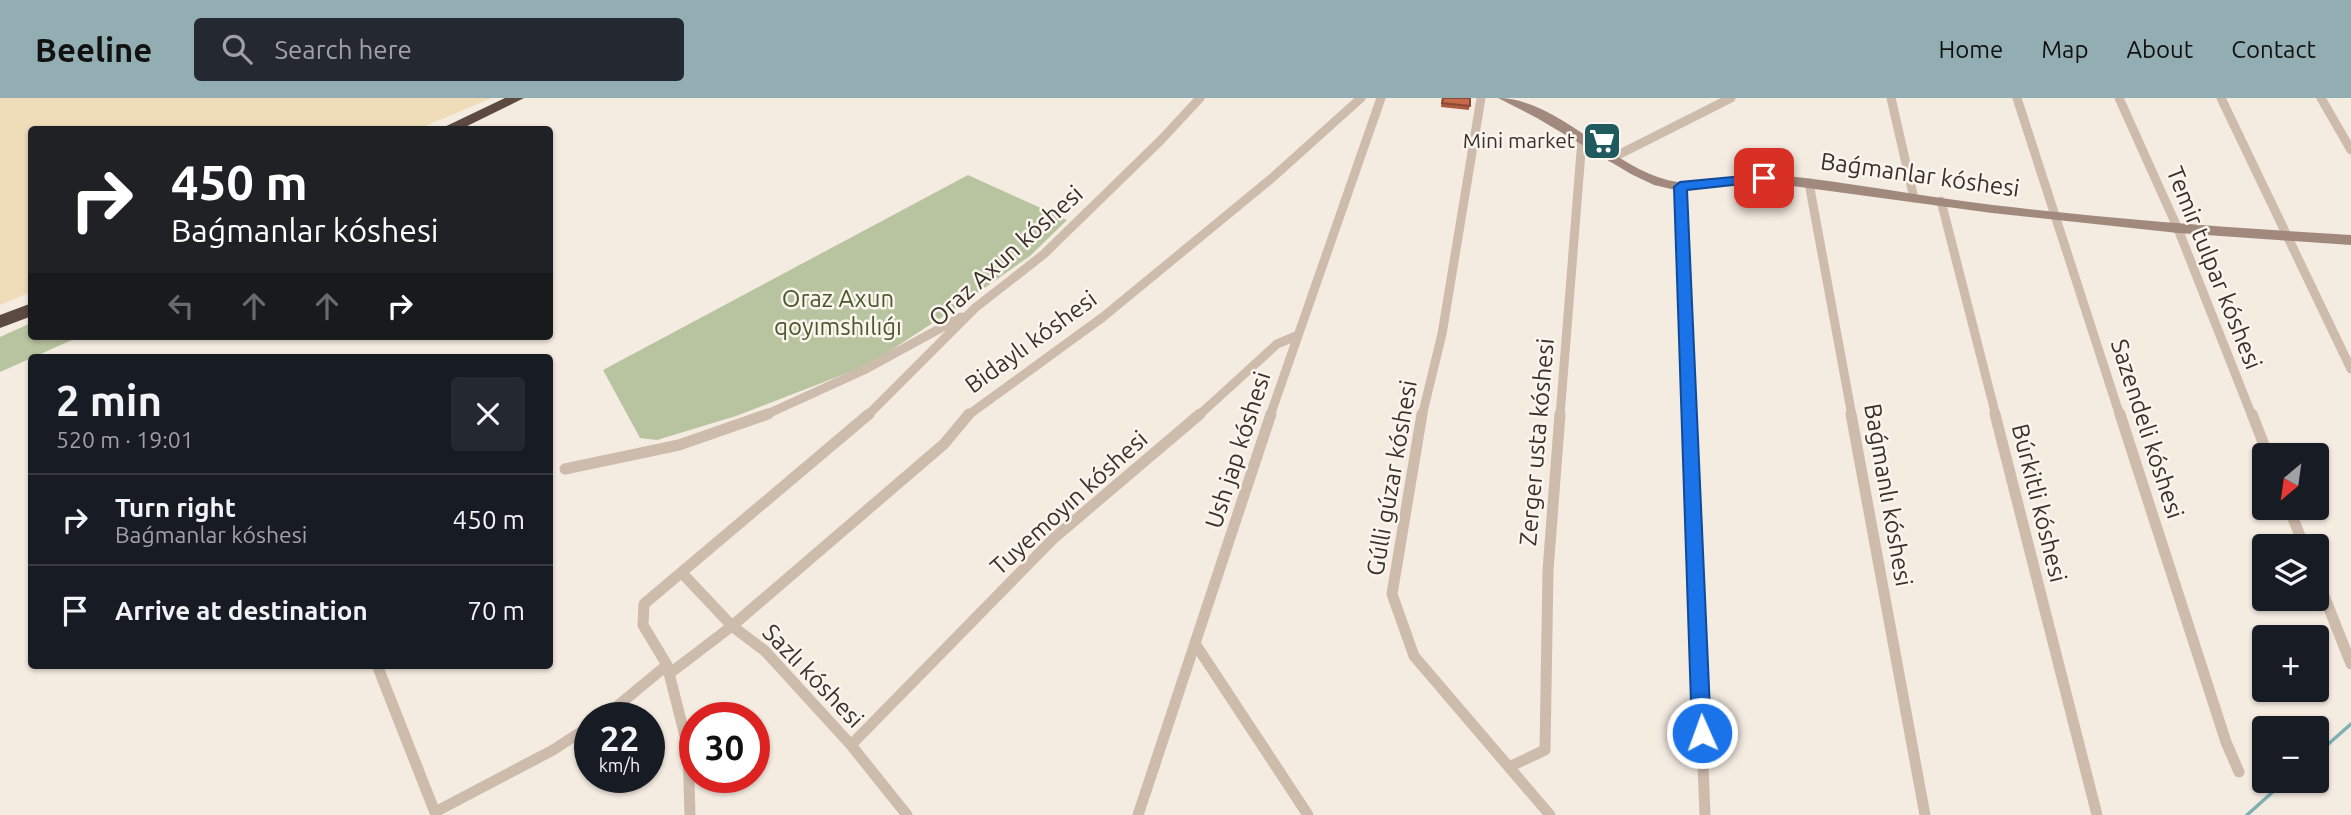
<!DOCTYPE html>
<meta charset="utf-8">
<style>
:root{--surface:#171b24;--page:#242831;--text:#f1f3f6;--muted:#9ea1a6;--line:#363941;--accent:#92aeb2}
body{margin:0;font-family:Ubuntu,sans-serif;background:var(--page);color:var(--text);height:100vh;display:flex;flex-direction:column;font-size:26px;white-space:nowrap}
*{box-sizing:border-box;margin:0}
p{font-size:23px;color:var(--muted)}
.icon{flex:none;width:38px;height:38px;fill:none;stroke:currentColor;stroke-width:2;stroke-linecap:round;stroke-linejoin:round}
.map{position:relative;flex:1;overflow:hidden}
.details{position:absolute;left:28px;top:256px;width:525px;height:315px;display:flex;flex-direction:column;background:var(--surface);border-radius:7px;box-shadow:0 2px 5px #0004}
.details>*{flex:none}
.guide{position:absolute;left:28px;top:28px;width:525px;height:214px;border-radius:7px;box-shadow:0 2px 5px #0004;background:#202124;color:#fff;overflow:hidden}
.needle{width:46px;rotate:209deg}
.controls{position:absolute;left:2252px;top:345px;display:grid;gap:14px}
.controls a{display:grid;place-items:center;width:77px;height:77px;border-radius:7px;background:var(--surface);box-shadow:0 2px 5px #0004;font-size:35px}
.speed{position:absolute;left:574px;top:604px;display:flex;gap:14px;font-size:35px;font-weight:700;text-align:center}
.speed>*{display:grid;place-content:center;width:91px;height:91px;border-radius:50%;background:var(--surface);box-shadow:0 2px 5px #0004;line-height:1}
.speed small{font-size:18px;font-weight:400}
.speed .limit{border:10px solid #d22;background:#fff;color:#111}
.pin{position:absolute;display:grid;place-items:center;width:60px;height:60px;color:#fff;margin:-30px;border-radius:14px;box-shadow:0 4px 10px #0006}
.me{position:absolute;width:77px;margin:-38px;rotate:358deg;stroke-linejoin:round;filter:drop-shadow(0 0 5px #0008)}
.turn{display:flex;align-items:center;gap:24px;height:147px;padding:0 28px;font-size:32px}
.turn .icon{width:91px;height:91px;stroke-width:2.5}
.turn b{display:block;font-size:49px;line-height:60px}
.lanes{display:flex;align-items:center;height:66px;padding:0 28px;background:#0003;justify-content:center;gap:35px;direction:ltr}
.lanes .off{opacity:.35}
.round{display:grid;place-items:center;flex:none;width:74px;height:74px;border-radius:7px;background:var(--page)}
.summary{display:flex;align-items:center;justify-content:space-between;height:119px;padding:0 28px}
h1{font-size:42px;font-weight:700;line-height:52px}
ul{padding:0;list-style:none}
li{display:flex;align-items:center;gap:21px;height:91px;padding:0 28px;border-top:2px solid var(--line)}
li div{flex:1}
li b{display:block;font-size:26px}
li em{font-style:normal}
header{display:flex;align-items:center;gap:42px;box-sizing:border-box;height:98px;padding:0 35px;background:var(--accent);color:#111}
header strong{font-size:33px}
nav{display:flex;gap:38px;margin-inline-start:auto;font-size:24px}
.search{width:490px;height:63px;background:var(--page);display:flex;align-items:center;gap:18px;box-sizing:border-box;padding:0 24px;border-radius:7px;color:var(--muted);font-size:26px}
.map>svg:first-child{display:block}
</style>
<header>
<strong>Beeline</strong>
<div class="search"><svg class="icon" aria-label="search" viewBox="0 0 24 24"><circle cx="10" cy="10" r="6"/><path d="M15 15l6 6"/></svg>Search here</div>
<nav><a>Home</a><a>Map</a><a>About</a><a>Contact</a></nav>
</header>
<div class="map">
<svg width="2351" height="717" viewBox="0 0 2351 717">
<rect width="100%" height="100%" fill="#f4ebe1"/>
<path fill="#b8c4a0" d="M 968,77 L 1067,122 L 1030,158 L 956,210 L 868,267 L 736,318 L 657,342 L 640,340 L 603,272 Z
M 31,225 L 32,238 L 81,238 L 0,274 L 0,239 Z"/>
<path fill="#efdcb8" d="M 0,0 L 492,0 L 418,31 L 32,32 L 31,194 L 0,207 Z"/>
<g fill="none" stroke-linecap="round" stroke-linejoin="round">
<path stroke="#7fb0b2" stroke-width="3.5" d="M 2317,656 L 2351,626
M 2247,717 L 2286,682"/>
<path stroke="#cdbbac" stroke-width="9" d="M 1891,0 L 1914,100
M 2017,0 L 2120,318
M 2119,0 L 2178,131 L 2252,318
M 2221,0 L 2351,271
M 2321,0 L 2351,52
M 1612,60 L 1731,0
M 1809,85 L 1852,318
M 1680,89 L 1689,318
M 1941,103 L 1996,318
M 763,318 L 864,272 L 961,219
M 867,318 L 975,210 L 1044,156 L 1161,42 L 1200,0
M 967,318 L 1103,219 L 1272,80 L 1361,0
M 1198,318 L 1277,246 L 1296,238
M 1270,318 L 1381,0
M 1422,318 L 1442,236 L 1481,0
M 1560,318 L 1582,41"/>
<path stroke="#cdbbac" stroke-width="11" d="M 1422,316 L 1392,496 L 1414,558 L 1550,717
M 1689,316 L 1705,717
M 1851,316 L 1925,717
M 1995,316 L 2097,717
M 2120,316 L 2226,644 L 2239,674
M 2252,316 L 2268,357
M 565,371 L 679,347 L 768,316
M 2289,410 L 2304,448
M 682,475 L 732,528 L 765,553 L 851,647 L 907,717
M 2317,480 L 2351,566
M 1196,547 L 1308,717
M 377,567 L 436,717
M 669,576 L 732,528 L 944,346 L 969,316
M 603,620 L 667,567
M 851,647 L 1054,440 L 1200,316
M 1509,669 L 1545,652 L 1548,472 L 1560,316
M 435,714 L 553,652 L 590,628
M 690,717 L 688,650 L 667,567 L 643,527 L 644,506 L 869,316
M 1138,717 L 1271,316"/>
<path fill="#a18a7d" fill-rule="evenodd" d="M 1498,0 C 1559,0 1617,76 1678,84 C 1707,88 1738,74 1767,76 C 1843,83 1918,98 1993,107 C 2112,121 2231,130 2351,137 L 2351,147 L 2178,135 L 1992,115 L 1764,84 L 1680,93 L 1654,87 L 1631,76 L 1537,20 Z"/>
<path fill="#5c4a42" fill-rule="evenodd" d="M 505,0 L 524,0 L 459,32 L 438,32 Z
M 32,205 L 32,218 L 0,230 L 0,217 Z"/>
</g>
<path fill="#ac5a40" d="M 1442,0 L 1470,0 L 1469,12 L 1441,9 Z"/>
<path fill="#c8694b" stroke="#8c4a34" stroke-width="2" d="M 1443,0 L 1470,0 L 1470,8 L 1442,5 Z"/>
<path fill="#1a73e8" stroke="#114b97" stroke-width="2" d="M 1764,76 L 1771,80 L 1769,83 L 1687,92 L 1711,635 L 1708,641 L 1702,644 L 1695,641 L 1692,635 L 1674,89 L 1680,84 Z"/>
<defs>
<symbol id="supermarket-square" viewBox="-11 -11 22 22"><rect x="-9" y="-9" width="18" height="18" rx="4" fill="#1f5a5e" stroke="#fbf5ee"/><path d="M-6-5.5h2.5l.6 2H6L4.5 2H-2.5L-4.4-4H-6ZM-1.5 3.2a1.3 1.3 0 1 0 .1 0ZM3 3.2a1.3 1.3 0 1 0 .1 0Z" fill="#fff"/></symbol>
</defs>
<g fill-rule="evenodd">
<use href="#supermarket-square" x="1580" y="21" width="44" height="44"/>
</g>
<g text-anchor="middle" stroke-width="5" stroke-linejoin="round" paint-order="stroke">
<g font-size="21" fill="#3b302b" stroke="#fbf5ee" text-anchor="end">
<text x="1575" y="50">Mini market</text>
</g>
<g font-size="24" fill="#3b302b" stroke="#fbf5ee">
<text transform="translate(1920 77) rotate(8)" y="8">Baǵmanlar kóshesi</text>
<text transform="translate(1006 158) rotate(-42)" y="8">Oraz Axun kóshesi</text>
<text transform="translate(2214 170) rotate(68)" y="8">Temir tulpar kóshesi</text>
<text transform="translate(1031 244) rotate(-36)" y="8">Bidaylı kóshesi</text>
<text transform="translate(2147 331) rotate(72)" y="8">Sazendeli kóshesi</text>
<text transform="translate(1537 344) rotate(-85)" y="8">Zerger usta kóshesi</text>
<text transform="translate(1238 352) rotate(-72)" y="8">Ush jap kóshesi</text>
<text transform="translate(1392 380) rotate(-80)" y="8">Gúlli gúzar kóshesi</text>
<text transform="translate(1888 397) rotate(80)" y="8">Baǵmanlı kóshesi</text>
<text transform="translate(1069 405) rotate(-42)" y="8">Tuyemoyın kóshesi</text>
<text transform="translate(2039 405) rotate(76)" y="8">Búrkitli kóshesi</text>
<text transform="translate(813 578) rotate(46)" y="8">Sazlı kóshesi</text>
</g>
<g font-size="24" fill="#4a5a2e" stroke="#fbf5ee">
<text x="838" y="209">Oraz Axun<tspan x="838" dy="28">qoyımshılıǵı</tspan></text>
</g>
</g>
</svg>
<div class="controls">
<a><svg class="needle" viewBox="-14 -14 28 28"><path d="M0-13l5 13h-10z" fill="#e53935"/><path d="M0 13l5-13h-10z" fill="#9ea1a6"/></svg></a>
<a><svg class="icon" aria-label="layers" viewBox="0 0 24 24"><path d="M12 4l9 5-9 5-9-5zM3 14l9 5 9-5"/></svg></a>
<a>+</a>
<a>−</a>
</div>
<div class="speed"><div>22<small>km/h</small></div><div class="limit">30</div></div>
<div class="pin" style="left:1764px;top:80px;background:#d93025"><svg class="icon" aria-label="arrive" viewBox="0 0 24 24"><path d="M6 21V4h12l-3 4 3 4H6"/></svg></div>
<svg class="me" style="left:1702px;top:635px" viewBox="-20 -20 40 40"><circle r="17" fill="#1a73e8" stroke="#fff" stroke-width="3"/><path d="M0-11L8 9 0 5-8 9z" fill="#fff"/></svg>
<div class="guide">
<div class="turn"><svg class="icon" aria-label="right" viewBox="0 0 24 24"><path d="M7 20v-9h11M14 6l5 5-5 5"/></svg><div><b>450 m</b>Baǵmanlar kóshesi</div></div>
<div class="lanes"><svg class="icon off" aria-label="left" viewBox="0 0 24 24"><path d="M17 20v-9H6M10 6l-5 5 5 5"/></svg><svg class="icon off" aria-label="ahead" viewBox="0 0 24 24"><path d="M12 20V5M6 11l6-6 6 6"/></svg><svg class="icon off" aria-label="ahead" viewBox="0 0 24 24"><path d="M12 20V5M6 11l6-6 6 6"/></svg><svg class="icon" aria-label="right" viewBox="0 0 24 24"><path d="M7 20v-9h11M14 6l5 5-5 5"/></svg></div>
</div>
<section class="details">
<div class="summary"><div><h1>2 min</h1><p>520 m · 19:01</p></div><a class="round"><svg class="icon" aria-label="close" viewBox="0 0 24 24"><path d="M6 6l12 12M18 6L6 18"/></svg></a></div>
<ul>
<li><svg class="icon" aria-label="right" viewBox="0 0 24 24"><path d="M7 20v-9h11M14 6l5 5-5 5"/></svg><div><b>Turn right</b><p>Baǵmanlar kóshesi</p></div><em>450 m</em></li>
<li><svg class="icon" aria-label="arrive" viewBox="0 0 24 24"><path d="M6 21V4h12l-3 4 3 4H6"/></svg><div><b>Arrive at destination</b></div><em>70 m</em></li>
</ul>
</section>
</div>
